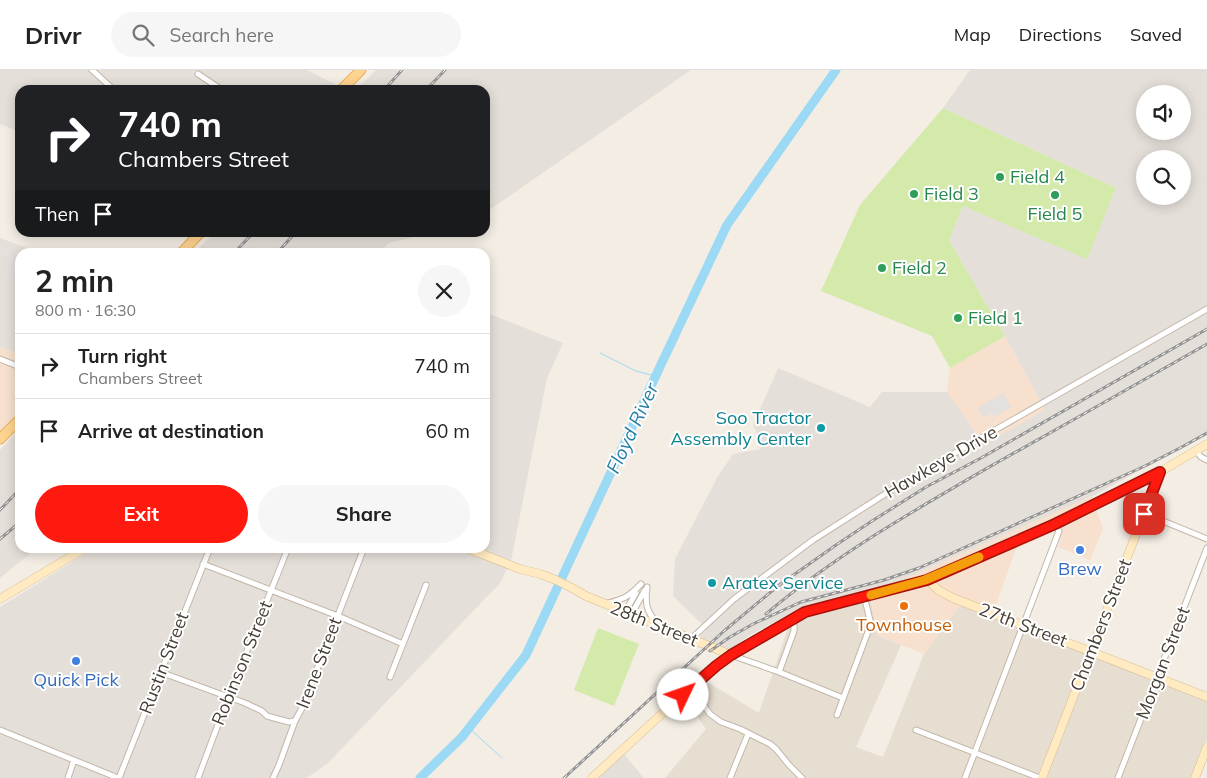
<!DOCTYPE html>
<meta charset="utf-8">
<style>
:root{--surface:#fff;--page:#f6f6f6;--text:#222;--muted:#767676;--line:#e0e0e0;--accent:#ff1a0f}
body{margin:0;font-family:Mulish,sans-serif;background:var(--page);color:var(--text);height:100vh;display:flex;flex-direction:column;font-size:19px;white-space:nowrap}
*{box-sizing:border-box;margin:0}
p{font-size:16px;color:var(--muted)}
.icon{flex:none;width:28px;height:28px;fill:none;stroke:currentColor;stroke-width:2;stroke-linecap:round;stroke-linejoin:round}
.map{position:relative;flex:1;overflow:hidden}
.side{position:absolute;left:15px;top:178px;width:475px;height:305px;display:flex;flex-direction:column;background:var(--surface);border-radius:15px;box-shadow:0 2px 12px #0003}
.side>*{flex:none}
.banner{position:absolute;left:15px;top:15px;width:475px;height:152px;border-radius:15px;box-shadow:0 2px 12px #0003;background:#202124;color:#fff;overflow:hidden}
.fabs{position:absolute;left:1136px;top:15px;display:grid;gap:10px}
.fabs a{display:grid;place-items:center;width:55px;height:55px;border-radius:50%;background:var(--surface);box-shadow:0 2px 12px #0003;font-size:25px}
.pin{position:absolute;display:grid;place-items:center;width:42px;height:42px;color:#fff;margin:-21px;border-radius:10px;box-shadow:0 2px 8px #0006}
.me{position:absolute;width:55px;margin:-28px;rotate:48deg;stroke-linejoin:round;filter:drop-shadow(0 0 4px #0008)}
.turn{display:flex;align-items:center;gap:18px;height:105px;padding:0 20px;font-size:22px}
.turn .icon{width:65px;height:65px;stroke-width:2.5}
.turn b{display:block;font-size:35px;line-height:42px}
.then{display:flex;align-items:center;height:48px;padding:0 20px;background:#0003;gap:10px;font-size:19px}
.round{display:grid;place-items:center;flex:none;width:52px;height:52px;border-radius:26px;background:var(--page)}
.head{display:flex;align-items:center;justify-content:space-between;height:85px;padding:0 20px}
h1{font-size:30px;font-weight:700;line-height:38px}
.action{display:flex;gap:10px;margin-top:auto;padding:10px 20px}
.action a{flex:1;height:58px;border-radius:30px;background:var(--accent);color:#fff;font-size:20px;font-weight:700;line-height:58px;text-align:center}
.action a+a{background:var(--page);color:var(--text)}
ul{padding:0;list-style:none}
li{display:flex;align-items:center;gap:15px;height:65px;padding:0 20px;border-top:1px solid var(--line)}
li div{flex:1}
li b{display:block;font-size:19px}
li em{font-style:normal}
header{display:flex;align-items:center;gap:30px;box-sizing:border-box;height:70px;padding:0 25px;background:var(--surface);border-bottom:1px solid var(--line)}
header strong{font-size:24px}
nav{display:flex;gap:28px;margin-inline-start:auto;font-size:18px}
.search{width:350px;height:45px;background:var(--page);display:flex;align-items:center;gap:12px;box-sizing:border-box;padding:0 18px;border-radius:28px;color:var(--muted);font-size:19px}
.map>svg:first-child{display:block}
</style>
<header>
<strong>Drivr</strong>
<div class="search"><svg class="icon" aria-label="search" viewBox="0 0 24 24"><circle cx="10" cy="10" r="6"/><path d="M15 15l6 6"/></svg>Search here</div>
<nav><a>Map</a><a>Directions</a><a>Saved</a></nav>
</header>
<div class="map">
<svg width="1207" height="708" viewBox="0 0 1207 708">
<rect width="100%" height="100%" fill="#f3ede4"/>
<path fill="#e7ded2" d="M 869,519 L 877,565 L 901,575 L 856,677 L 883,687 L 924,584 L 960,535 L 1207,630 L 1207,669 L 1192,708 L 665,708 L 706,659 L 687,631 L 709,613 L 759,643 L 788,558 L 792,542 L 817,532 Z"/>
<path fill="#f7e1ce" d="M 1005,266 L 1045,340 L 984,375 L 947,322 L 950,298 Z
M 0,277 L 20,284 L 20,344 L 0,365 Z
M 1092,426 L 1103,459 L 1090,490 L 1058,477 L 1062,458 L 1016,479 L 992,546 L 960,535 L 924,584 L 877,565 L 869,519 L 895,513 Z"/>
<path fill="#e5dfd9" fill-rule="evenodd" d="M 0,0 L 307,0 L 335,14 L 330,20 L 20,20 L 20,62 L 0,54 Z
M 376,0 L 691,0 L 485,143 L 485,20 L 356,20 Z
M 970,0 L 1207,0 L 1207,363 L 1097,424 L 895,513 L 817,532 L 792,542 L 747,567 L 728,581 L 700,567 L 707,559 L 673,526 L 675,489 L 718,406 L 733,384 L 761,379 L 757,363 L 753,355 L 778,298 L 870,337 L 882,322 L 947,322 L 984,374 L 1045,340 L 1005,266 L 949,170 L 963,136 L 1087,188 L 1116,118 L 943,38 ZM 1145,24 L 1182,24 L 1182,61 L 1145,61 ZM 1145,89 L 1182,89 L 1182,126 L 1145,126 Z
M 215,162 L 431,162 L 431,163 L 389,173 L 379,182 L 195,182 Z
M 0,168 L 38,182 L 20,182 L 20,284 L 0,277 Z
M 485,242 L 563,273 L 547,308 L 511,491 L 500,513 L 328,693 L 307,708 L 0,708 L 0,537 L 85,484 L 86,478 L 485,478 Z
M 20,359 L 20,478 L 37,478 L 0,508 L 0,380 Z
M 619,678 L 644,708 L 586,708 Z"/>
<path fill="#d4eaaa" d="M 943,38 L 1116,118 L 1087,189 L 963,136 L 949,170 L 1005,266 L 950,298 L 932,266 L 821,221 L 860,135 Z
M 598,558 L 639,574 L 614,636 L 574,620 Z"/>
<path fill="#e3e0dd" d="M 0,175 L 20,183 L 20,228 L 13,225 L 18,211 L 4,205 L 10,188 L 0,184 Z
M 1003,323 L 1011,337 L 994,347 L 992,343 L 984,348 L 978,338 Z"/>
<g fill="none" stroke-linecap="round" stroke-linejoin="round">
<path stroke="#9cd9f4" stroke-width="1" d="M 600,283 L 636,301 L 655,306
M 469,658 L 502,688"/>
<path stroke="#9cd9f4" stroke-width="9" d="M 420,708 L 462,667 L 526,585 L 658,301 L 727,155 L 836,0"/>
<defs>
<path id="street" d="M 92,0 L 114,20
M 198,4 L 222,20
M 0,289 L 20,297
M 1196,381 L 1201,387 L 1207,390
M 1131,438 L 1207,469
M 203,494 L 338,546 L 403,574
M 647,517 C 645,534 646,541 658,554
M 605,534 C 623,529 628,528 641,514
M 625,542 L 636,523
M 631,545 L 645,520
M 691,569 L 734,529 L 813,470 L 904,412 L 1207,239
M 731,585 L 779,602 L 843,628
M 160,602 L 245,633 L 262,641 L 267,646 L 289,652 L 295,651
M 779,602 L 794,561 L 794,556 L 791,550
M 390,607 L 426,515
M 691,617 L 710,644 L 721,652 L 740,659 L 770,674 L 776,679 L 789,695 L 802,708
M 837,645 L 869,559 L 870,550 L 864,526
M 0,660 L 118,708
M 916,660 L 1040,708
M 68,708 L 74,690
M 119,708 L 210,478
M 198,708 L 228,628 L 288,478
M 273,708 L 279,695 L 295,651 L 302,638 L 364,478
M 730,708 L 748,664
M 965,708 L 1059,461 L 1055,454
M 1118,708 L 1207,478"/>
<path id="secondary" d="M 467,478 L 520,499 L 540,504 L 556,510 L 570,517 L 586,526 L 731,585
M 927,509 L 938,520 L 953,528 L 1207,627
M 0,529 L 85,478
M 592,708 L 691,617 L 716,596 L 731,585 L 805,542 L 927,509 L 1055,454 L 1113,426 L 1160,402 L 1207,374
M 1042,708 L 1160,402
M 1195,708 L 1207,677"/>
<path id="primary" d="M 341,20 L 361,0
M 182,182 L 201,162
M 0,369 L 20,349"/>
</defs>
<use href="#street" stroke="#c2b7a9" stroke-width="7"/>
<use href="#secondary" stroke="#d6bd91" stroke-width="9"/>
<use href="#primary" stroke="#eab05b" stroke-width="11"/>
<use href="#street" stroke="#fff" stroke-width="5"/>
<use href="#secondary" stroke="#ffeac2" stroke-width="8"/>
<use href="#primary" stroke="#ffd491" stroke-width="9"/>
<defs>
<path id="rail" d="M 384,20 L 402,0
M 426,20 L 445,0
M 235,182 L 254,162
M 278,182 L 296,162
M 0,440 L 20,419
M 0,469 L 20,452
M 766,544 C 837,484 918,438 998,392 C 1068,353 1137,314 1207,274
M 710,581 L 730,567 L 753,554 L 801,532 L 884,510 L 919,498 L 1145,396 L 1180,378 L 1207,363
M 564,708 L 724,561 L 778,516 L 836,475 L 872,451 L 926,417 L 981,388 L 1207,259"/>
</defs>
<use href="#rail" stroke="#959595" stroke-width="3"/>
<use href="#rail" stroke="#fff" stroke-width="1" stroke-dasharray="4" stroke-linecap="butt"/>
</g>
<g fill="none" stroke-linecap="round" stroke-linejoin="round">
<defs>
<path id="route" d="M 683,625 L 716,596 L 731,585 L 805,542 L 927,510 L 1055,454 L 1160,402 L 1144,444"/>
</defs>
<use href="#route" stroke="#a6110a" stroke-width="12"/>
<use href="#route" stroke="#ff1a0f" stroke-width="9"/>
<path stroke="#f59e0b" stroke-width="9" d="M 871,525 L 925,510 L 979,487"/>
</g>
<g fill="#2e9e5b" stroke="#fff" stroke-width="2">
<circle cx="1000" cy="107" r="5"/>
<circle cx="914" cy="124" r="5"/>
<circle cx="1055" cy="125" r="5"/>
<circle cx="882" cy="198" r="5"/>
<circle cx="958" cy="248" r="5"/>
</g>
<g fill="#0f9aa8" stroke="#fff" stroke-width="2">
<circle cx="821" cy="358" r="5"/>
<circle cx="712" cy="513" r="5"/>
</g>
<g fill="#3f7fe0" stroke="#fff" stroke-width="2">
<circle cx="1080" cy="480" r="5"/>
<circle cx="76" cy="591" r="5"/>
</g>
<circle fill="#e8710a" stroke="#fff" stroke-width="2" cx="904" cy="536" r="5"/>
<g text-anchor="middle" stroke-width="4" stroke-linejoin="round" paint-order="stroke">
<g font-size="18" fill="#27864d" stroke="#fff" text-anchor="start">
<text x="1010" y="113">Field 4</text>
<text x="924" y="130">Field 3</text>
<text x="1055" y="150" text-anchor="middle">Field 5</text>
<text x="892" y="204">Field 2</text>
<text x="968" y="254">Field 1</text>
</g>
<g font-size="18" fill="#0d838f" stroke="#fff" text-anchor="end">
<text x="811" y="354">Soo Tractor<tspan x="811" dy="21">Assembly Center</tspan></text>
<text x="722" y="519" text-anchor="start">Aratex Service</text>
</g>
<g font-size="18" fill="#463d34" stroke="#fff">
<text transform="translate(941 392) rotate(-30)" y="6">Hawkeye Drive</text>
<text transform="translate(654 554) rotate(22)" y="6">28th Street</text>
<text transform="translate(1023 555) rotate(21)" y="6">27th Street</text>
<text transform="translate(1101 555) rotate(-69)" y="6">Chambers Street</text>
<text transform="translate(164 593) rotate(-69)" y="6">Rustin Street</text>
<text transform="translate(242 593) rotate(-68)" y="6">Robinson Street</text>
<text transform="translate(319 593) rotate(-69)" y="6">Irene Street</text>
<text transform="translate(1163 593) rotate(-69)" y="6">Morgan Street</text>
</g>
<g font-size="18" fill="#366cbe" stroke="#fff">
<text x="1080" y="505">Brew</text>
<text x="76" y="616">Quick Pick</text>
</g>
<g font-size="18" fill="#c56008" stroke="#fff">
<text x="904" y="561">Townhouse</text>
</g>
<g font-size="19" font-style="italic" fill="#257ea6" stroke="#fff">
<text transform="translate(632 358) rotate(-65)" y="7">Floyd River</text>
</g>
</g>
</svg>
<div class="fabs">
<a><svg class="icon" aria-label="sound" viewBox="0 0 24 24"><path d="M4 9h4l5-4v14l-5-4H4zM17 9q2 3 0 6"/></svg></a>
<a><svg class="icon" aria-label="search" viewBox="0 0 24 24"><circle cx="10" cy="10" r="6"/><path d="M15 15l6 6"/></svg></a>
</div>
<div class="pin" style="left:1144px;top:444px;background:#d93025"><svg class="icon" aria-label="arrive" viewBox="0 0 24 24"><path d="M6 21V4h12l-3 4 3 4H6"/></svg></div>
<svg class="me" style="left:683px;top:625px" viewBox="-20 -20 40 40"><circle r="19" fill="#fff"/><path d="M0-13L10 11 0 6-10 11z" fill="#ff1a0f"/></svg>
<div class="banner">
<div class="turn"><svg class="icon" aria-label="right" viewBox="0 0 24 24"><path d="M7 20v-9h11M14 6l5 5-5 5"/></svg><div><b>740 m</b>Chambers Street</div></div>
<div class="then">Then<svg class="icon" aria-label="arrive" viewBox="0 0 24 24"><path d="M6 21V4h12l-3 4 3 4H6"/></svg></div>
</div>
<section class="side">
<div class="head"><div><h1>2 min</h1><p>800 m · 16:30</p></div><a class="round"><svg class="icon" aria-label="close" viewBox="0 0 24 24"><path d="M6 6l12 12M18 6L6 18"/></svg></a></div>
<ul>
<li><svg class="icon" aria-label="right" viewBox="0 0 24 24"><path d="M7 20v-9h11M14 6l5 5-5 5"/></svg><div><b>Turn right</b><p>Chambers Street</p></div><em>740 m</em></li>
<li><svg class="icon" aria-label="arrive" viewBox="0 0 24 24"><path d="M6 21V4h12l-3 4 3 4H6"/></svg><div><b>Arrive at destination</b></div><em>60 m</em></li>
</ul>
<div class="action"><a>Exit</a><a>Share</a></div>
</section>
</div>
